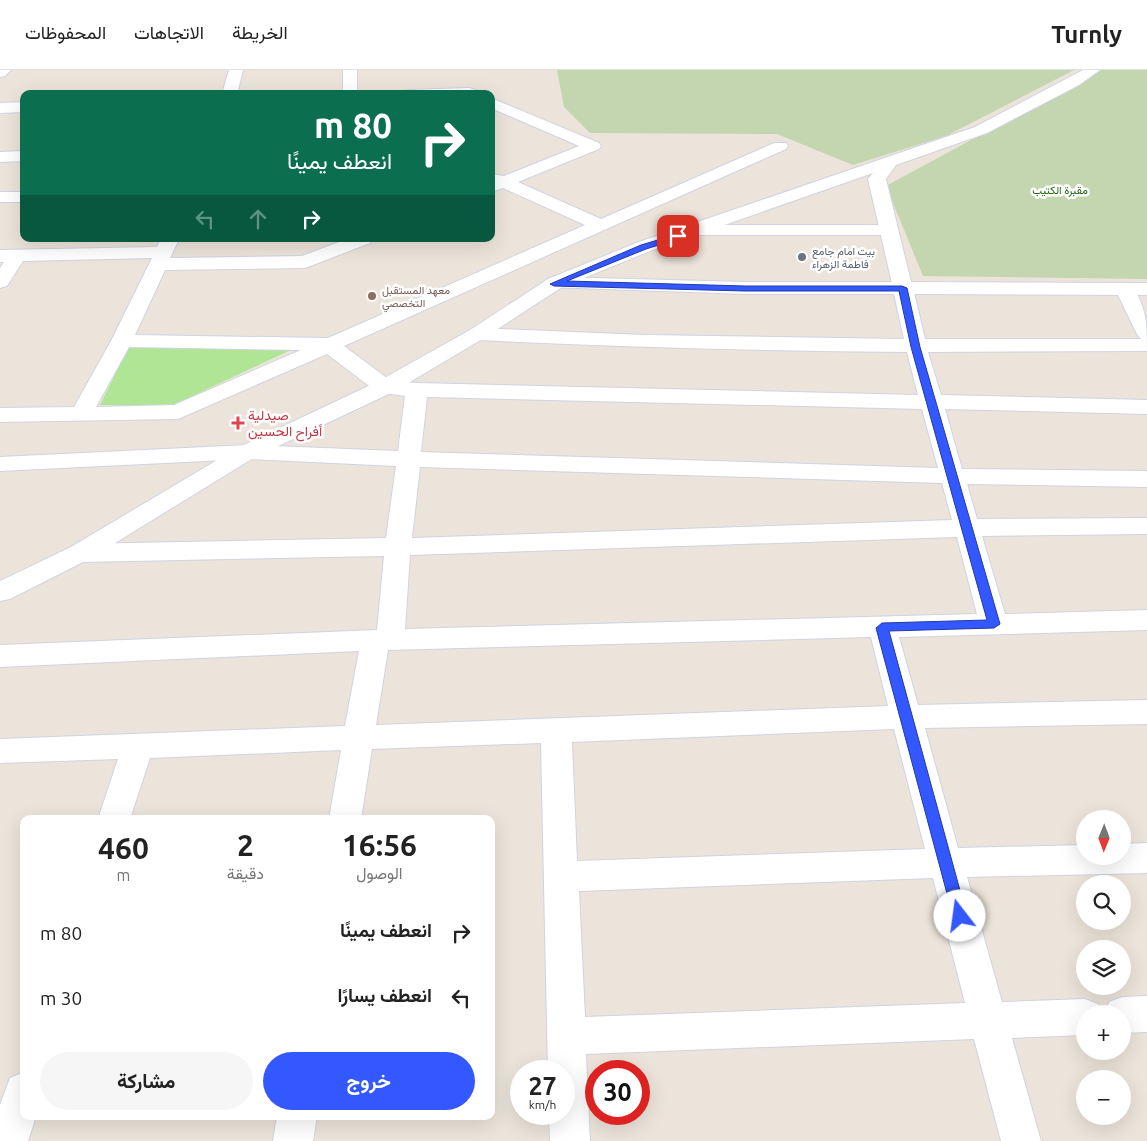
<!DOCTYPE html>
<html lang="ar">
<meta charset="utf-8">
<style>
:root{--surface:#fff;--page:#f6f6f6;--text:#222;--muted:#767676;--line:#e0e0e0;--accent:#3458ff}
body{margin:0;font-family:Ubuntu,Vazirmatn,sans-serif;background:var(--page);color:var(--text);direction:rtl;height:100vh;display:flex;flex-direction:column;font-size:19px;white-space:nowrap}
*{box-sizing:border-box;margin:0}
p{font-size:16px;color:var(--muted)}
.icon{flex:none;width:28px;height:28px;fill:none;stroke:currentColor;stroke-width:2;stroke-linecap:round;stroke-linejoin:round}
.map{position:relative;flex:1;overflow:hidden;direction:ltr}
.side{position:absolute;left:20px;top:745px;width:475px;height:305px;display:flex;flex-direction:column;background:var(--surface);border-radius:10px;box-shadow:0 5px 20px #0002;direction:rtl}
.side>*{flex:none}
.hud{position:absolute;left:20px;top:20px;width:475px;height:152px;border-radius:10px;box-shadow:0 5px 20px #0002;direction:rtl;background:#0b6e4f;color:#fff;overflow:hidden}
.needle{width:32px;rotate:181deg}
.controls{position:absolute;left:1076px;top:740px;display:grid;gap:10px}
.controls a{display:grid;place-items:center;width:55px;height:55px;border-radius:50%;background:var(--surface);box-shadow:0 5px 20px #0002;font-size:25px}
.speed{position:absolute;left:510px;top:990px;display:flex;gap:10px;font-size:25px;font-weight:700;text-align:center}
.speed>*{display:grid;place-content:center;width:65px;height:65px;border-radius:50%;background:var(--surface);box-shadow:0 5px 20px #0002;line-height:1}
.speed small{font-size:12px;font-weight:400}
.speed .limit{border:8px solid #d22;background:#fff;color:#111}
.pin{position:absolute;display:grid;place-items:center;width:42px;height:42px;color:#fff;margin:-21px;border-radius:10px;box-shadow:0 2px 8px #0006}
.me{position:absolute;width:55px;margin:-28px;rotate:345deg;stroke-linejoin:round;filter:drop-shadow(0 0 4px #0008)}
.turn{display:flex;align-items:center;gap:18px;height:105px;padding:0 20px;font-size:22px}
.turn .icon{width:65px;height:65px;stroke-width:2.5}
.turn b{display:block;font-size:35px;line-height:42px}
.lanes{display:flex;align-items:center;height:48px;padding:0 20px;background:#0003;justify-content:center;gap:25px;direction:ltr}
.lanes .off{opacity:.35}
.eta{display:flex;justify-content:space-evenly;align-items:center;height:85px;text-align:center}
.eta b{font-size:30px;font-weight:700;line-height:35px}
.primary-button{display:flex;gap:10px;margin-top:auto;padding:10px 20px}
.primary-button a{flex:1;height:58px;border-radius:30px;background:var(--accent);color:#fff;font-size:20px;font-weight:700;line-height:58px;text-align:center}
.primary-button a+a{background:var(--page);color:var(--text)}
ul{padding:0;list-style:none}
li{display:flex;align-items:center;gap:15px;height:65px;padding:0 20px}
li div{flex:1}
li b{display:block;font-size:19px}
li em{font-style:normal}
header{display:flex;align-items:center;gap:30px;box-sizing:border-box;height:70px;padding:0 25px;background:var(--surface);border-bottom:1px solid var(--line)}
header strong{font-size:24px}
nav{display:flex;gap:28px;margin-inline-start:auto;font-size:18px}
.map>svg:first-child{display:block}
</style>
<header>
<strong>Turnly</strong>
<nav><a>الخريطة</a><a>الاتجاهات</a><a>المحفوظات</a></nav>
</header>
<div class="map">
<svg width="1147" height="1071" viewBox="0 0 1147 1071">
<rect width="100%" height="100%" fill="#ece4da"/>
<path fill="#afe594" d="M 128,278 L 295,278 L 171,336 L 100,335 Z"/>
<path fill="#c3d6b0" d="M 557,0 L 1074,0 L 946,66 L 853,95 L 777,64 L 590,63 L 564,37 Z
M 1100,0 L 1147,0 L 1147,209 L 923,206 L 886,116 Z"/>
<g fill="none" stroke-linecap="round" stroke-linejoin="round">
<defs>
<path id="street" d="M 0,0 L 11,0 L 5,6 L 0,7 Z
M 229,0 L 243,0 L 237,24 L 222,24 Z
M 343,0 L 357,0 L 357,24 L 343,24 Z
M 469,18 L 478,21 L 480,24 L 402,24 L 404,21 L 409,20 Z
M 491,28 L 599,73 L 601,76 L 599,79 L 518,112 L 601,149 L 774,73 L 786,73 L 788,76 L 786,79 L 344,276 L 391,311 L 417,313 L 918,325 L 907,282 C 763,281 620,277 477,270 L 470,268 L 467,264 L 470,260 L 477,258 L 644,265 L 904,269 L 894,224 L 745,224 L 548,217 L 545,213 L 548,209 L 555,207 L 745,212 L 903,212 L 910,214 L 913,218 L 925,269 L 1141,269 L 1137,264 L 1115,219 L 1118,215 L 1125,213 L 1132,215 C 1147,240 1147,252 1147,281 L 928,282 L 941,325 L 1147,330 L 1147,344 L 945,339 L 962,399 L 1147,401 L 1147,417 L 967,414 L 977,449 L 1147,448 L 1147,464 L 982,466 L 1005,544 L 1147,540 L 1147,560 L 899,567 L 918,635 L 1147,630 L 1147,654 L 925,658 L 958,778 L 1085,775 L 1085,786 L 1122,786 L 1122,774 L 1147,773 L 1147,803 L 967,807 L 1002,932 L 1085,929 L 1098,934 L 1102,944 L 1085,944 L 1085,965 L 1012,968 L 1041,1071 L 1001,1071 L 974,969 L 586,984 L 590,1071 L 550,1071 L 549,1044 L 564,1044 L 564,1001 L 548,1001 L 541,673 L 372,679 L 361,749 L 329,749 L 341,680 L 150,688 L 130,749 L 98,749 L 118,689 L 0,693 L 0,669 L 345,656 L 359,581 L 0,597 L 0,575 L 377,560 L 384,486 L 80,492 L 71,489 L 67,483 L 71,477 L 80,474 L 386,468 L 396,396 L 247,389 L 0,401 L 0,387 L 247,375 L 398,381 L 405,326 L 377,322 L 327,284 L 178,349 L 0,352 L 0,338 L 74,337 L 111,271 L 152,188 L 23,191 L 7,216 L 0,218 L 0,198 L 4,192 L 0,192 L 0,180 L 157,177 L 161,169 L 179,169 L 170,188 L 302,186 L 347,169 L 372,169 L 370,173 L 305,198 L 165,200 L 135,265 L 328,268 L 585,155 L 503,118 L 491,122 L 491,104 L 504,106 L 579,76 L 491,38 ZM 129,277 L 301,280 L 174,335 L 96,337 ZM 427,327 L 922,339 L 938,398 L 421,382 ZM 420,397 L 942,413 L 952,450 L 412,468 ZM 957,467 L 977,544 L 405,559 L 410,485 ZM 871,567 L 888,636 L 376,655 L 388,580 ZM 894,659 L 925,779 L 577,791 L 572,672 ZM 933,808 L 965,933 L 585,947 L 579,821 Z
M 24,32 L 24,42 L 0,43 L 0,33 Z
M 24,81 L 24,91 L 0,92 L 0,82 Z
M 0,122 L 24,122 L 24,132 L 0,132 Z
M 695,155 L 887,155 L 893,156 L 896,160 L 893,164 L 887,165 L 695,165 L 689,164 L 686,160 L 689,156 Z
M 1147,926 L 1147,962 L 1122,963 L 1122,944 L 1104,944 L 1109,932 L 1122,927 Z
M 24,1002 L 24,1046 L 36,1046 L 28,1071 L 0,1071 L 0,1035 L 10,1008 Z
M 277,1046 L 317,1046 L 313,1071 L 273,1071 Z"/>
<path id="secondary" d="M 1083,0 L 1100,0 L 1079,15 L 987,63 L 896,95 L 886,109 L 911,212 L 1147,213 L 1147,225 L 903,224 L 896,222 L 893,218 L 868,109 L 873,103 L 650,181 L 562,217 L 484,268 L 393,322 L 255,387 L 89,489 L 10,529 L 0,531 L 0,511 L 71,477 L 239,377 L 377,312 L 470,260 L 548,209 L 636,173 L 975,57 Z"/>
</defs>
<use href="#street" stroke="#cfd3e3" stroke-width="2"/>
<use href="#secondary" stroke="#cfd3e3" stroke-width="2"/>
<use href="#street" fill="#fff" fill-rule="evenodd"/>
<use href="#secondary" fill="#fff" fill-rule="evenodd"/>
</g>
<path fill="#3458ff" stroke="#2239a6" d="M 678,164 L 682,166 L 681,168 L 646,179 L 567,211 L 745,216 L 902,216 L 907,218 L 920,277 L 1000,554 L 994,558 L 889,561 L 967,846 L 965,850 L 960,852 L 955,850 L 953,846 L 876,558 L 882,553 L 987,550 L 911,277 L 899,221 L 745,221 L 554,216 L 550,214 L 641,175 Z"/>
<circle fill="#6b7280" stroke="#fff" stroke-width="2" cx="802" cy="187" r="5"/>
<circle fill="#8d6e63" stroke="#fff" stroke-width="2" cx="372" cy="226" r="5"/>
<path fill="#e0444e" stroke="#fff" stroke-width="2" d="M235.5 345.5h5v5h5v5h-5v5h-5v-5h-5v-5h5z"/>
<g text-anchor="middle" stroke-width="5" stroke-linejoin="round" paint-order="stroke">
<g font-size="11" fill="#276717" stroke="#fff">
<text x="1060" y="124">مقبرة الكتيب</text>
</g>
<g font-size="11" fill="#5b616d" stroke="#fff" text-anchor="start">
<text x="812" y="185">بيت امام جامع<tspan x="812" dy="13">فاطمة الزهراء</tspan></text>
</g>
<g font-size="11" fill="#785e54" stroke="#fff" text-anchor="start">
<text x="382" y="224">معهد المستقبل<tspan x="382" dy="13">التخصصي</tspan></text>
</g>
<g font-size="14" fill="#be3a42" stroke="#fff" text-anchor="start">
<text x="248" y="350">صيدلية<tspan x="248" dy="16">أفراح الحسين</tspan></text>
</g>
</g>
</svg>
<div class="controls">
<a><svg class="needle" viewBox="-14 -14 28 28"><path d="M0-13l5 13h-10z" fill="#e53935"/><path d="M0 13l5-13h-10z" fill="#767676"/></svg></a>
<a><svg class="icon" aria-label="search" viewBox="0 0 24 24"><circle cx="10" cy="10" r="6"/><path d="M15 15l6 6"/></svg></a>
<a><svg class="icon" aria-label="layers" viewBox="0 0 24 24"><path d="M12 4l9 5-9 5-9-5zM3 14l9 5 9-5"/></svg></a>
<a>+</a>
<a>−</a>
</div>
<div class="speed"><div>27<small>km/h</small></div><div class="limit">30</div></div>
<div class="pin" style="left:678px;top:166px;background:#d93025"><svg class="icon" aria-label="arrive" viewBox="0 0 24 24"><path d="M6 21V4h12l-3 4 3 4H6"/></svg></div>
<svg class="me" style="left:960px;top:846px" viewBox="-20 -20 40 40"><circle r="19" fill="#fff"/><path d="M0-13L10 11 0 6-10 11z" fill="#3458ff"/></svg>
<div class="hud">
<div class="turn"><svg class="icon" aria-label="right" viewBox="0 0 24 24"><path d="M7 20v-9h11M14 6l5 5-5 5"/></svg><div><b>80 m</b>انعطف يمينًا</div></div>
<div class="lanes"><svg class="icon off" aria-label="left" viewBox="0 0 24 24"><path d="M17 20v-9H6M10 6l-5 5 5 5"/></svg><svg class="icon off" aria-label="ahead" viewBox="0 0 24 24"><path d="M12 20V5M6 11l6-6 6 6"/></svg><svg class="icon" aria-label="right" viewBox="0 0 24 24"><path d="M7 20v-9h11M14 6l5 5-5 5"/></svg></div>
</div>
<section class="side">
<div class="eta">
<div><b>16:56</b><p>الوصول</p></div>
<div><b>2</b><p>دقيقة</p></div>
<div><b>460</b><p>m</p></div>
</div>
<ul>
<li><svg class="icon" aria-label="right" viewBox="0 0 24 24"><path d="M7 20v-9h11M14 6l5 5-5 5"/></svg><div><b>انعطف يمينًا</b></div><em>80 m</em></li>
<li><svg class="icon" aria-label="left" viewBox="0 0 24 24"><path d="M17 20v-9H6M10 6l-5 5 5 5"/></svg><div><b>انعطف يسارًا</b></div><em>30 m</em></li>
</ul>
<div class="primary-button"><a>خروج</a><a>مشاركة</a></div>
</section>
</div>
